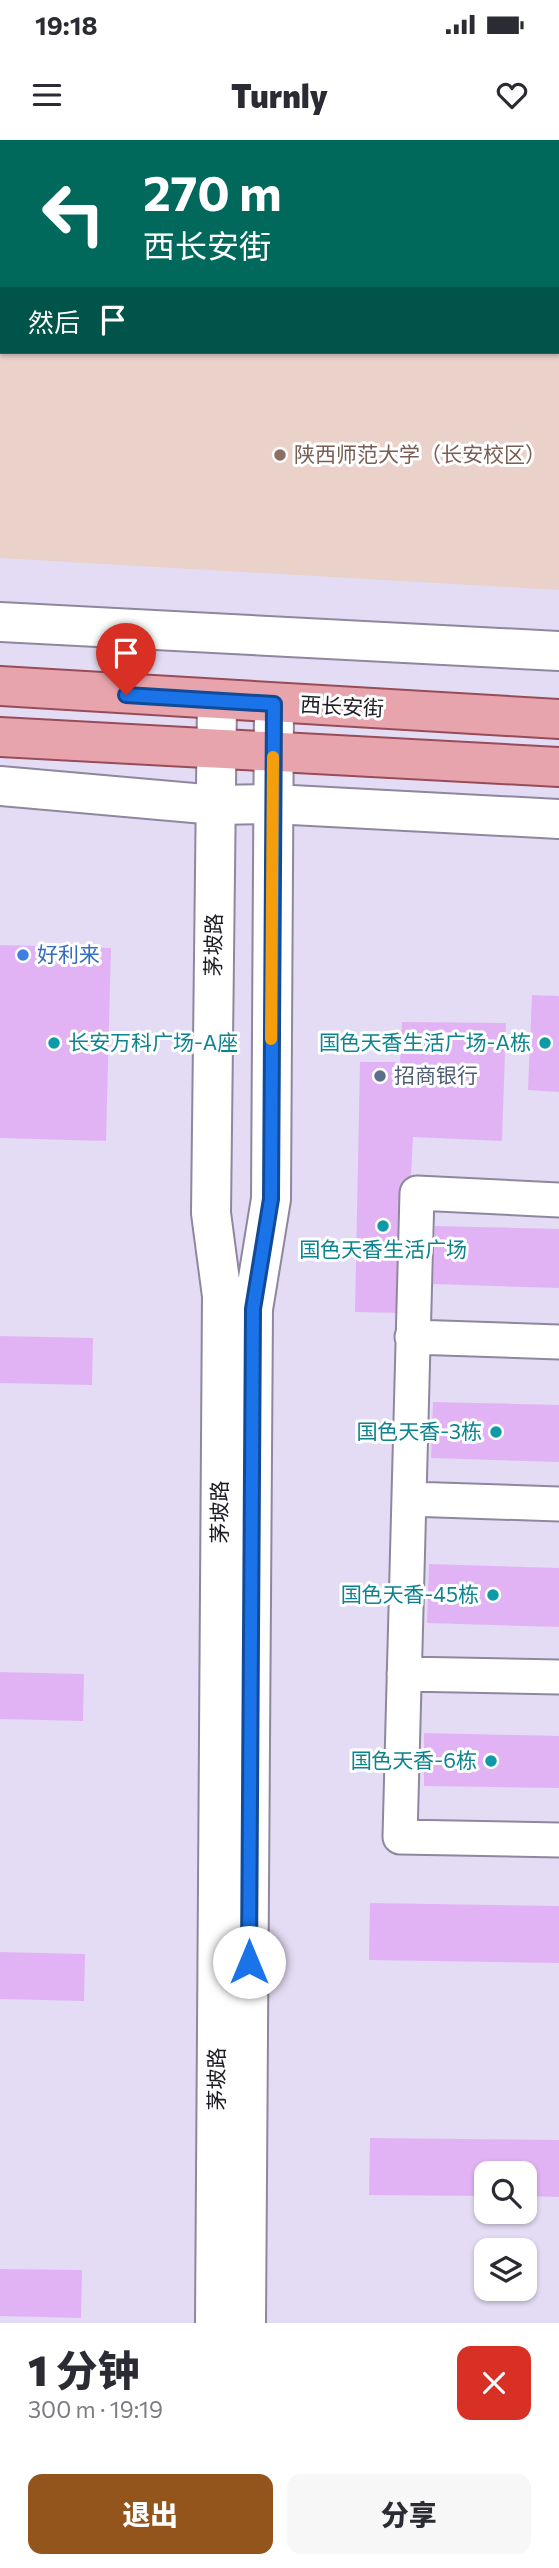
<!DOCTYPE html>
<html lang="zh">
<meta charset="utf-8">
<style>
:root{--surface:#fff;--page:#f7f7f7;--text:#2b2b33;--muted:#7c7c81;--accent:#94551c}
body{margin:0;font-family:Commissioner,"Noto Sans SC",sans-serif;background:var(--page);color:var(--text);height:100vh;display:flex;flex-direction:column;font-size:26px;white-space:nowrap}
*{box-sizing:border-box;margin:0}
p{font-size:23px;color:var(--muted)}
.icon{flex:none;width:38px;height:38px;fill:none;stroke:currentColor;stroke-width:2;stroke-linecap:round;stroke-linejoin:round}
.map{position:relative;height:2183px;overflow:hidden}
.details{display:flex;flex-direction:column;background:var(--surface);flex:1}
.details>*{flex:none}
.banner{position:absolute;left:0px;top:0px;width:560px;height:214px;box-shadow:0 2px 5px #0004;background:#00695c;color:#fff;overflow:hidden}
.fabs{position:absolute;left:474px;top:2021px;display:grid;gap:14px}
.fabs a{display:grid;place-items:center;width:63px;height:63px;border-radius:14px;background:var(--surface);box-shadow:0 2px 5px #0004;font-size:35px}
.pin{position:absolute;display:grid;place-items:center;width:60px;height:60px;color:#fff;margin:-72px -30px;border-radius:50% 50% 50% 0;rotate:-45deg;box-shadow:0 0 7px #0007}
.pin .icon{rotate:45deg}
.me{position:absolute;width:77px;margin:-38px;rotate:0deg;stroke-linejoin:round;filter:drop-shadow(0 0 5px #0008)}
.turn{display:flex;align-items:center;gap:24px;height:147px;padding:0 28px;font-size:32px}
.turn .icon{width:91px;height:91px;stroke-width:2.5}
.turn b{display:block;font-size:49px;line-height:60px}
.then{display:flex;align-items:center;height:66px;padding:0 28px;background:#0003;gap:14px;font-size:26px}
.round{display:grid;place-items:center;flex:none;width:74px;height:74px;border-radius:14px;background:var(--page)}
.overview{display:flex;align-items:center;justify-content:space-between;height:119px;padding:0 28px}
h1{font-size:42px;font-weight:800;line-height:52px}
.cta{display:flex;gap:14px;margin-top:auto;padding:14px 28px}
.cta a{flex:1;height:80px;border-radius:14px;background:var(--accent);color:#fff;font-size:28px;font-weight:800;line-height:80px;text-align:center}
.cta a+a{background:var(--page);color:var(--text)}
.status{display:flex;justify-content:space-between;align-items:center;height:49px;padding:0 35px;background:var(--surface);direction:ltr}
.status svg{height:19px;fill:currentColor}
header{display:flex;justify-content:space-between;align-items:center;height:91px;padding:0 28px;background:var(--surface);font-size:32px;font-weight:800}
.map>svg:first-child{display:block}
</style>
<div class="status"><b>19:18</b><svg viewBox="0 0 49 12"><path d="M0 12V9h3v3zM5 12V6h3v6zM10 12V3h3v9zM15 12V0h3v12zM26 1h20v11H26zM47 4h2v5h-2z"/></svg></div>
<header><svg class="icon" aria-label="menu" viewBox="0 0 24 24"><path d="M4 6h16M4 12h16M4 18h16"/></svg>Turnly<svg class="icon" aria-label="heart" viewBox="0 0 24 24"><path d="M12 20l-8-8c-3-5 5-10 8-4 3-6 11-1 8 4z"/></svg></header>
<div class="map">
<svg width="559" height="2183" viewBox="0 0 559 2183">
<rect width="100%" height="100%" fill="#e4dcf4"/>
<path fill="#ead1c9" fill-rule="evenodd" d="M 0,0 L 559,0 L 559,450 L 0,418 ZM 2,2 L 558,2 L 558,212 L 2,212 Z"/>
<path fill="#e2b3f4" d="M 0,805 L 111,808 L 106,1001 L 0,998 Z
M 532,855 L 559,856 L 559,952 L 528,950 Z
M 402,882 L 506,883 L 502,1001 L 413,997 L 404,1173 L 355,1172 L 360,922 L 400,922 Z
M 435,1086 L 559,1089 L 559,1148 L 433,1144 Z
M 0,1196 L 93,1198 L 92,1245 L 0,1243 Z
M 433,1262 L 559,1265 L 559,1322 L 431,1318 Z
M 429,1424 L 559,1428 L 559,1487 L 427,1483 Z
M 0,1532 L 84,1534 L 83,1581 L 0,1579 Z
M 424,1593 L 559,1596 L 559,1648 L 424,1646 Z
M 370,1763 L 559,1766 L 559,1823 L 369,1820 Z
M 0,1812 L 85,1814 L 84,1861 L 0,1859 Z
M 370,1998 L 559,2000 L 559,2057 L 525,2056 L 525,2034 L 486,2034 L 486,2056 L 369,2055 Z
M 0,2129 L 82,2130 L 81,2178 L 0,2176 Z"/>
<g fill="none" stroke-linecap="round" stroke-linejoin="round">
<defs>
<path id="service" d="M 0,127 L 2,127
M 558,160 L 559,160"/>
<path id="minor" d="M 204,2 L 207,0
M 0,110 L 2,109
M 559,1060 L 417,1053 L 400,1697 L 559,1700
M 412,1197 L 559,1202
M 409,1359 L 559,1364
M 404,1534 L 559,1537"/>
<path id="tertiary" d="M 215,2183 L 222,1156 L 211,1073 L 217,561
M 246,2183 L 253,1169 L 271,1059 L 274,564"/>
<path id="secondary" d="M 0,482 L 559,511
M 0,646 L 216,665 L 273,664 L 559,679"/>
<path id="primary" d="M 0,546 L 559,579
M 0,597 L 559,627"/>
</defs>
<use href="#service" stroke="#8e879d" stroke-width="21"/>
<use href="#minor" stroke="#8e879d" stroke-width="37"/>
<use href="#tertiary" stroke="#8e879d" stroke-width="42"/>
<use href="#secondary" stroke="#8e879d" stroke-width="42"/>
<use href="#primary" stroke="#974c58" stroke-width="42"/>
<use href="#service" stroke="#fff" stroke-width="18"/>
<use href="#minor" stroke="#fff" stroke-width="33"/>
<use href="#tertiary" stroke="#fff" stroke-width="38"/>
<use href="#secondary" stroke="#fff" stroke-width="38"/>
<use href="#primary" stroke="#e8a4ac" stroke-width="38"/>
</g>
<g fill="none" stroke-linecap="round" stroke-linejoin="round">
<defs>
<path id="route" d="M 126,555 L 274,564 L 271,1059 L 253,1169 L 249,1822"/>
</defs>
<use href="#route" stroke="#114b97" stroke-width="18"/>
<use href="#route" stroke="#1a73e8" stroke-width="12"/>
<path stroke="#f59e0b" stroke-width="12" d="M 271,899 L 273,617"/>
</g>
<circle fill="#8d6e63" stroke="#fff" stroke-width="2.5" cx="280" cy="315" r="7"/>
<circle fill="#3f7fe0" stroke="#fff" stroke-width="2.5" cx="23" cy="815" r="7"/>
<g fill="#0f9aa8" stroke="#fff" stroke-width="2.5">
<circle cx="54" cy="903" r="7"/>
<circle cx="545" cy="903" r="7"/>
<circle cx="383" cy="1086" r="7"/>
<circle cx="496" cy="1292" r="7"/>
<circle cx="493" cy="1455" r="7"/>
<circle cx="491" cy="1621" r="7"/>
</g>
<circle fill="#5c6f8a" stroke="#fff" stroke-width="2.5" cx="380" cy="936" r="7"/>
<g text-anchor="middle" stroke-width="6" stroke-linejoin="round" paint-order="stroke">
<g font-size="21" fill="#785e54" stroke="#fff" text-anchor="start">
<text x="294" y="322">陕西师范大学（长安校区）</text>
</g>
<g font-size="21" fill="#1d1b23" stroke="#fff">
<text transform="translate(342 567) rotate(3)" y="7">西长安街</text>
<text transform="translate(214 805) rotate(-89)" y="7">茅坡路</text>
<text transform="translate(220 1372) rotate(-90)" y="7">茅坡路</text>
<text transform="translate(217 1939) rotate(-90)" y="7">茅坡路</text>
</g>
<g font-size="21" fill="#366cbe" stroke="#fff" text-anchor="start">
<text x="37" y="822">好利来</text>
</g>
<g font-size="21" fill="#0d838f" stroke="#fff" text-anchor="end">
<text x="68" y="910" text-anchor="start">长安万科广场-A座</text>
<text x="531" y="910">国色天香生活广场-A栋</text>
<text x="383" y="1117" text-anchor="middle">国色天香生活广场</text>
<text x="482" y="1299">国色天香-3栋</text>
<text x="479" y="1462">国色天香-45栋</text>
<text x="477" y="1628">国色天香-6栋</text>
</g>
<g font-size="21" fill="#4e5e75" stroke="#fff" text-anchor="start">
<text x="394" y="943">招商银行</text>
</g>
</g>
</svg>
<div class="fabs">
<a><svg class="icon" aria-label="search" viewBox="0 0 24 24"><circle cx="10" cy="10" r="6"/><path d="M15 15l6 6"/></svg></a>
<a><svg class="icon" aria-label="layers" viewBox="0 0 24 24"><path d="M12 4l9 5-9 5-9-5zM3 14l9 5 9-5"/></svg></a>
</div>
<div class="pin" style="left:126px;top:555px;background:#d93025"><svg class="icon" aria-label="arrive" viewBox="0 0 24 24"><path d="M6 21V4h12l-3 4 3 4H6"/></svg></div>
<svg class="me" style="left:249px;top:1822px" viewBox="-20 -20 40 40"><circle r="19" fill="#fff"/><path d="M0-13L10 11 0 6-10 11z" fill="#1a73e8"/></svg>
<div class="banner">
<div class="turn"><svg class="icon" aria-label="left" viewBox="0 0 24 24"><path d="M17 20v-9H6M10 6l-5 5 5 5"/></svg><div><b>270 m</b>西长安街</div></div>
<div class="then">然后<svg class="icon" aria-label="arrive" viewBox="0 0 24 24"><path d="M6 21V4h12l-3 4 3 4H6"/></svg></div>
</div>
</div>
<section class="details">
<div class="overview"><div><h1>1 分钟</h1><p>300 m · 19:19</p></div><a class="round" style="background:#d93025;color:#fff"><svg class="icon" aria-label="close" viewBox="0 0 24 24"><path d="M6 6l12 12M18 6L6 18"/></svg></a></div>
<div class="cta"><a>退出</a><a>分享</a></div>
</section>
